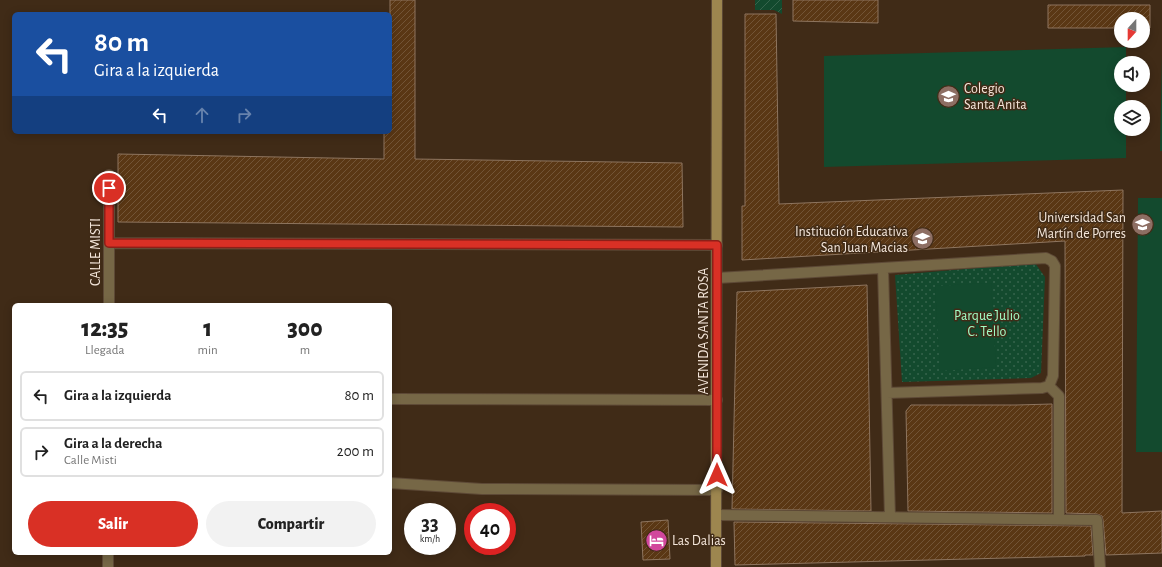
<!DOCTYPE html>
<html lang="es">
<meta charset="utf-8">
<style>
:root{--surface:#fff;--page:#f2f2f2;--text:#222;--muted:#767676;--line:#e0e0e0;--accent:#d93025}
body{margin:0;font-family:"Alegreya Sans",sans-serif;background:var(--page);color:var(--text);height:100vh;display:flex;flex-direction:column;font-size:15px;white-space:nowrap}
*{box-sizing:border-box;margin:0}
p{font-size:13px;color:var(--muted)}
.icon{flex:none;width:22px;height:22px;fill:none;stroke:currentColor;stroke-width:2;stroke-linecap:round;stroke-linejoin:round}
.map{position:relative;flex:1;overflow:hidden}
.details{position:absolute;left:12px;top:303px;width:380px;height:252px;display:flex;flex-direction:column;background:var(--surface);border-radius:6px;box-shadow:0 2px 10px #0003}
.details>*{flex:none}
.banner{position:absolute;left:12px;top:12px;width:380px;height:122px;border-radius:6px;box-shadow:0 2px 10px #0003;background:#1a4fa0;color:#fff;overflow:hidden}
.needle{width:26px;rotate:201deg}
.fabs{position:absolute;left:1114px;top:12px;display:grid;gap:8px}
.fabs a{display:grid;place-items:center;width:36px;height:36px;border-radius:50%;background:var(--surface);box-shadow:0 2px 10px #0003;font-size:20px}
.speed{position:absolute;left:404px;top:503px;display:flex;gap:8px;font-size:20px;font-weight:700;text-align:center}
.speed>*{display:grid;place-content:center;width:52px;height:52px;border-radius:50%;background:var(--surface);box-shadow:0 2px 10px #0003;line-height:1}
.speed small{font-size:10px;font-weight:400}
.speed .limit{border:6px solid #d22;background:#fff;color:#111}
.pin{position:absolute;display:grid;place-items:center;width:34px;height:34px;color:#fff;margin:-17px;border:2px solid #fff;border-radius:50%;box-shadow:0 1px 4px #0007}
.me{position:absolute;width:44px;margin:-22px;rotate:0deg;stroke-linejoin:round;filter:drop-shadow(0 0 3px #0008)}
.turn{display:flex;align-items:center;gap:14px;height:84px;padding:0 16px;font-size:18px}
.turn .icon{width:52px;height:52px;stroke-width:2.5}
.turn b{display:block;font-size:28px;line-height:34px}
.lanes{display:flex;align-items:center;height:38px;padding:0 16px;background:#0003;justify-content:center;gap:20px;direction:ltr}
.lanes .off{opacity:.35}
.eta{display:flex;justify-content:space-evenly;align-items:center;height:68px;text-align:center}
.eta b{font-size:24px;font-weight:800;line-height:28px}
.cta{display:flex;gap:8px;margin-top:auto;padding:8px 16px}
.cta a{flex:1;height:46px;border-radius:24px;background:var(--accent);color:#fff;font-size:16px;font-weight:800;line-height:46px;text-align:center}
.cta a+a{background:var(--page);color:var(--text)}
ul{padding:0;list-style:none}
li{display:flex;align-items:center;gap:12px;height:50px;margin:0 8px 6px;padding:0 8px;border:2px solid var(--line);border-radius:6px}
li div{flex:1}
li b{display:block;font-size:15px}
li em{font-style:normal}
.map>svg:first-child{display:block}
</style>
<div class="map">
<svg width="1162" height="567" viewBox="0 0 1162 567">
<defs>
<pattern id="grass-dots" width="8" height="8" patternUnits="userSpaceOnUse"><rect width="8" height="8" fill="#134a2e"/><path d="M2 2h.1M6 6h.1" fill="none" stroke="#36644c" stroke-width="1.8" stroke-linecap="round"/></pattern>
<pattern id="garden-furrows" width="10" height="10" patternUnits="userSpaceOnUse"><rect width="10" height="10" fill="#134a2e"/><path d="M-1 1l2-2M0 10L10 0M9 11l2-2" fill="none" stroke="#36644c"/></pattern>
<pattern id="building-hatch" width="6" height="6" patternUnits="userSpaceOnUse"><rect width="6" height="6" fill="#5a3714"/><path d="M-1 1l2-2M0 6l6-6M5 7l2-2" fill="none" stroke="#725436"/></pattern>
</defs>
<rect width="100%" height="100%" fill="#402b17"/>
<path fill="url(#grass-dots)" d="M 1035,263 L 1045,277 L 1041,373 L 1031,378 L 902,382 L 895,275 Z"/>
<path fill="url(#garden-furrows)" d="M 755,0 L 782,0 L 782,14 L 774,10 L 755,10 Z"/>
<path fill="#134a2e" d="M 1126,47 L 1126,63 L 1121,63 L 1121,85 L 1126,85 L 1126,107 L 1121,107 L 1121,129 L 1126,129 L 1126,158 L 824,167 L 824,56 Z
M 1162,55 L 1162,151 L 1160,151 Z
M 1138,198 L 1162,198 L 1162,452 L 1136,452 Z
M 991,283 L 996,367 L 940,371 L 935,286 Z"/>
<path fill="url(#building-hatch)" stroke="#8e755f" d="M 390,0 L 415,0 L 415,159 L 682,163 L 683,227 L 118,222 L 118,154 L 384,159 L 384,132 L 390,132 Z
M 793,0 L 878,0 L 878,23 L 793,21 Z
M 1048,5 L 1150,5 L 1150,28 L 1143,28 L 1143,19 L 1121,19 L 1121,28 L 1048,28 Z
M 745,14 L 776,14 L 779,204 L 1123,190 L 1122,513 L 1162,511 L 1162,553 L 1106,555 L 1103,520 L 1102,516 L 1097,514 L 1066,513 L 1065,241 L 742,260 L 742,206 L 745,206 Z
M 867,285 L 871,511 L 732,509 L 737,292 Z
M 1052,404 L 1052,513 L 908,511 L 906,411 L 911,405 L 1016,405 Z
M 668,520 L 670,559 L 643,560 L 641,522 Z
M 734,522 L 1091,526 L 1093,555 L 1085,555 L 1085,556 L 735,565 Z"/>
<g fill="none" stroke-linecap="round" stroke-linejoin="round">
<defs>
<path id="street" d="M 109,243 L 717,245
M 883,268 L 890,517
M 717,278 L 1046,258 L 1052,261 L 1055,266 L 1053,376 L 1049,386
M 109,305 L 109,175
M 1049,386 L 1059,396 L 1059,519
M 887,393 L 1042,388 L 1049,386
M 390,399 L 717,400
M 390,483 L 482,489 L 717,490
M 717,515 L 1097,520 L 1100,567
M 108,567 L 108,553"/>
<path id="secondary" d="M 716,567 L 717,0"/>
</defs>
<use href="#street" stroke="#5d4936" stroke-width="12"/>
<use href="#secondary" stroke="#5d4936" stroke-width="12"/>
<use href="#street" stroke="#766746" stroke-width="10"/>
<use href="#secondary" stroke="#9d864f" stroke-width="10"/>
</g>
<g fill="none" stroke-linecap="round" stroke-linejoin="round">
<defs>
<path id="route" d="M 109,188 L 109,243 L 717,245 L 717,475"/>
</defs>
<use href="#route" stroke="#8d1f18" stroke-width="10"/>
<use href="#route" stroke="#d93025" stroke-width="7"/>
</g>
<defs>
<symbol id="school-disc" viewBox="-11 -11 22 22"><circle r="9.5" fill="#8d6e63" stroke="#402b17"/><path d="M0-5L7-2L0 1L-7-2ZM-4 1L0 2.5L4 1V4Q0 6-4 4Z" fill="#fff"/></symbol>
<symbol id="university-disc" viewBox="-11 -11 22 22"><circle r="9.5" fill="#8d6e63" stroke="#402b17"/><path d="M0-5L7-2L0 1L-7-2ZM-4 1L0 2.5L4 1V4Q0 6-4 4Z" fill="#fff"/></symbol>
<symbol id="hotel-disc" viewBox="-11 -11 22 22"><circle r="9.5" fill="#d1479c" stroke="#402b17"/><path d="M-6-4.5h1.5V1H6V5H4.5V3h-9V5H-6ZM-4 0a1.8 1.8 0 1 1 3.6 0ZM.5 0V-2.5h3Q6-2.5 6 0Z" fill="#fff"/></symbol>
</defs>
<g fill-rule="evenodd">
<use href="#school-disc" x="936" y="84" width="25" height="25"/>
<use href="#university-disc" x="1130" y="212" width="25" height="25"/>
<use href="#school-disc" x="910" y="226" width="25" height="25"/>
<use href="#hotel-disc" x="644" y="528" width="25" height="25"/>
</g>
<g text-anchor="middle" stroke-width="3" stroke-linejoin="round" paint-order="stroke">
<g font-size="14" fill="#f4e6da" stroke="#402b17" text-anchor="start">
<text x="964" y="93">Colegio<tspan x="964" dy="16">Santa Anita</tspan></text>
<text x="1126" y="222" text-anchor="end">Universidad San<tspan x="1126" dy="16">Martín de Porres</tspan></text>
<text x="908" y="236" text-anchor="end">Institución Educativa<tspan x="908" dy="16">San Juan Macias</tspan></text>
<text x="672" y="545">Las Dalias</text>
</g>
<g font-size="14" fill="#f4e6da" stroke="#402b17">
<text transform="translate(95 252) rotate(-90)" y="5">CALLE MISTI</text>
<text transform="translate(703 331) rotate(-90)" y="5">AVENIDA SANTA ROSA</text>
</g>
<g font-size="14" fill="#a0fcc5" stroke="#402b17">
<text x="987" y="320">Parque Julio<tspan x="987" dy="16">C. Tello</tspan></text>
</g>
</g>
</svg>
<div class="fabs">
<a><svg class="needle" viewBox="-14 -14 28 28"><path d="M0-13l5 13h-10z" fill="#e53935"/><path d="M0 13l5-13h-10z" fill="#767676"/></svg></a>
<a><svg class="icon" aria-label="sound" viewBox="0 0 24 24"><path d="M4 9h4l5-4v14l-5-4H4zM17 9q2 3 0 6"/></svg></a>
<a><svg class="icon" aria-label="layers" viewBox="0 0 24 24"><path d="M12 4l9 5-9 5-9-5zM3 14l9 5 9-5"/></svg></a>
</div>
<div class="speed"><div>33<small>km/h</small></div><div class="limit">40</div></div>
<div class="pin" style="left:109px;top:188px;background:#d93025"><svg class="icon" aria-label="arrive" viewBox="0 0 24 24"><path d="M6 21V4h12l-3 4 3 4H6"/></svg></div>
<svg class="me" style="left:717px;top:475px" viewBox="-20 -20 40 40"><path d="M0-17L14 15 0 8-14 15z" fill="#d93025" stroke="#fff" stroke-width="4"/></svg>
<div class="banner">
<div class="turn"><svg class="icon" aria-label="left" viewBox="0 0 24 24"><path d="M17 20v-9H6M10 6l-5 5 5 5"/></svg><div><b>80 m</b>Gira a la izquierda</div></div>
<div class="lanes"><svg class="icon" aria-label="left" viewBox="0 0 24 24"><path d="M17 20v-9H6M10 6l-5 5 5 5"/></svg><svg class="icon off" aria-label="ahead" viewBox="0 0 24 24"><path d="M12 20V5M6 11l6-6 6 6"/></svg><svg class="icon off" aria-label="right" viewBox="0 0 24 24"><path d="M7 20v-9h11M14 6l5 5-5 5"/></svg></div>
</div>
<section class="details">
<div class="eta">
<div><b>12:35</b><p>Llegada</p></div>
<div><b>1</b><p>min</p></div>
<div><b>300</b><p>m</p></div>
</div>
<ul>
<li><svg class="icon" aria-label="left" viewBox="0 0 24 24"><path d="M17 20v-9H6M10 6l-5 5 5 5"/></svg><div><b>Gira a la izquierda</b></div><em>80 m</em></li>
<li><svg class="icon" aria-label="right" viewBox="0 0 24 24"><path d="M7 20v-9h11M14 6l5 5-5 5"/></svg><div><b>Gira a la derecha</b><p>Calle Misti</p></div><em>200 m</em></li>
</ul>
<div class="cta"><a>Salir</a><a>Compartir</a></div>
</section>
</div>
